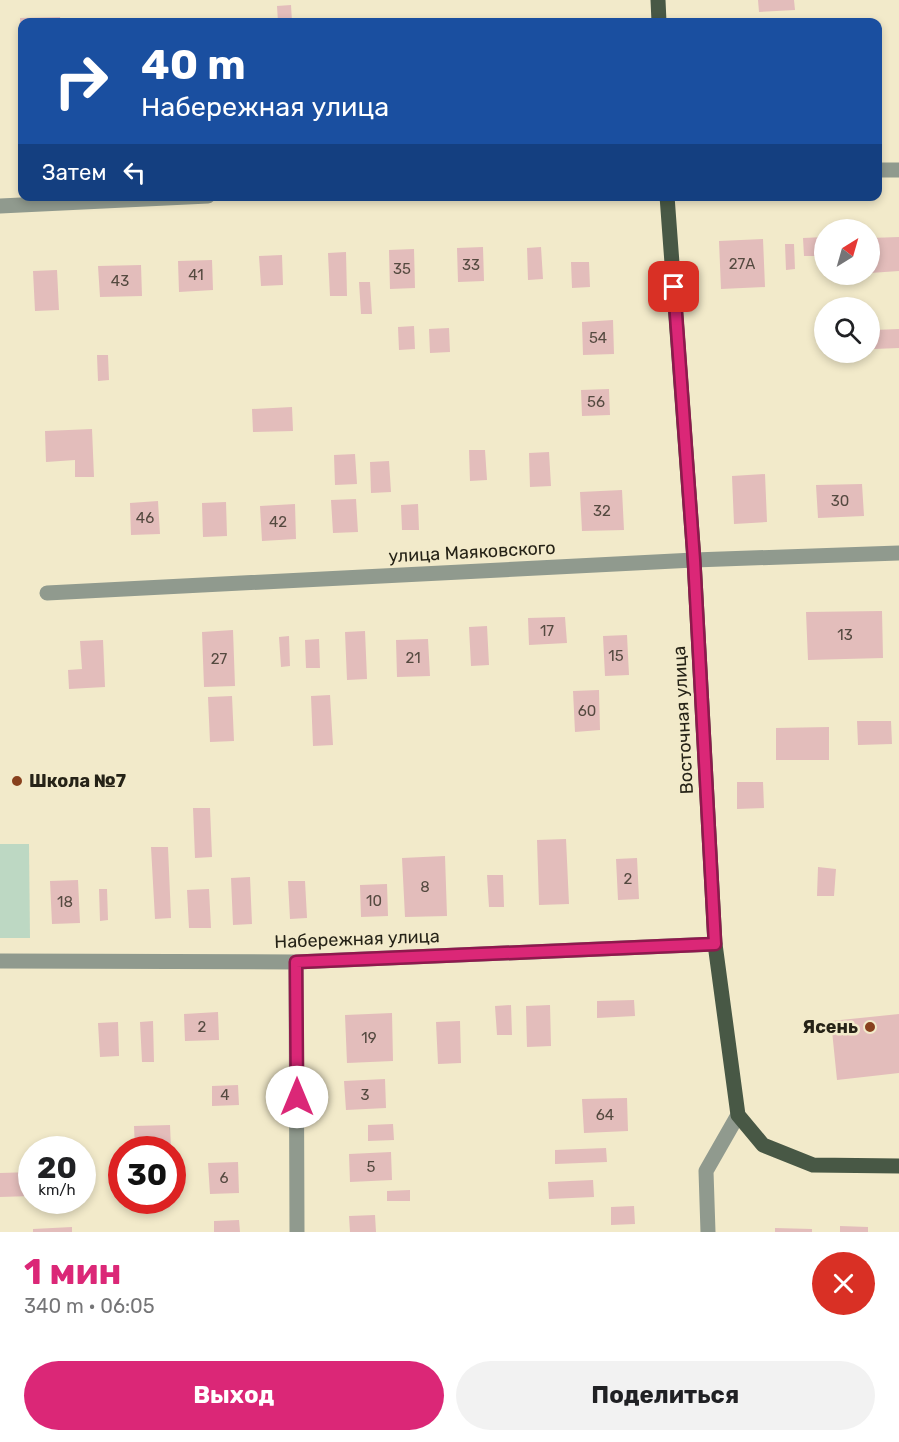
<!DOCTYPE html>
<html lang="ru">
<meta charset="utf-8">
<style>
:root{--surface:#fff;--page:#f2f2f2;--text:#202124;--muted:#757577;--accent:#db2777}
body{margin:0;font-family:Rubik,sans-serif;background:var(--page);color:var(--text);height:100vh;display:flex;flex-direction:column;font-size:22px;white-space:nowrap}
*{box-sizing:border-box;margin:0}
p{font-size:20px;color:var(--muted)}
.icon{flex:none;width:33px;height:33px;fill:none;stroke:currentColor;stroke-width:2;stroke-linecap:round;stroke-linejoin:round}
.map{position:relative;height:1232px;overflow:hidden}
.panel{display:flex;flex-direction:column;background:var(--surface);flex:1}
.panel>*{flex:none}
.guide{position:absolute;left:18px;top:18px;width:864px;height:183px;border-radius:12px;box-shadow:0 3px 9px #0003;background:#1a4fa0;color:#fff;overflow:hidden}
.needle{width:39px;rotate:37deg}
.buttons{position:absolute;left:814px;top:219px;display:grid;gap:12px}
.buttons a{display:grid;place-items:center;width:66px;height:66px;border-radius:50%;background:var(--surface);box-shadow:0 3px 9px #0003;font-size:30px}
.speed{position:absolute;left:18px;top:1136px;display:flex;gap:12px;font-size:30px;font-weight:700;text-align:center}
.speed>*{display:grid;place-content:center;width:78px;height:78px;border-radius:50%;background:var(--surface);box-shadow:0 3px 9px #0003;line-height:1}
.speed small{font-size:15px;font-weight:400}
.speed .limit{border:9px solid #d22;background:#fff;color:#111}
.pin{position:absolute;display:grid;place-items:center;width:51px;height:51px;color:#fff;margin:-26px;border-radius:12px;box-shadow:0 3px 9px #0006}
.me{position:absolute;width:66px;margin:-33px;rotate:0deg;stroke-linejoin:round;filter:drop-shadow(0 0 4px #0008)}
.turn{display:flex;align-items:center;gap:21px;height:126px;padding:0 24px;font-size:27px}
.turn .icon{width:78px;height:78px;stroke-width:2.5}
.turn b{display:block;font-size:42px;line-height:51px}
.then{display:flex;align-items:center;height:57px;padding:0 24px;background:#0003;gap:12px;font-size:22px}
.round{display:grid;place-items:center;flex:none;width:63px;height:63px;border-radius:32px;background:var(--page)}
.summary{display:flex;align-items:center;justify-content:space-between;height:102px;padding:0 24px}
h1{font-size:36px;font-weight:700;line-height:45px;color:var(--accent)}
.primary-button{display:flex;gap:12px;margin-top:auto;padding:12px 24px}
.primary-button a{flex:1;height:69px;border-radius:36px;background:var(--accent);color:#fff;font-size:24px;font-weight:700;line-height:69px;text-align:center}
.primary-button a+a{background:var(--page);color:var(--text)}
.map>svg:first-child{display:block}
</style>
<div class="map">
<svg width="899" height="1232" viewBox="0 0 899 1232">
<rect width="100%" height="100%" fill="#f2eaca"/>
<path fill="#bdd8c3" d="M 0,844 L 29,844 L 30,938 L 0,938 Z"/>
<path fill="#e3bdbb" d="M 758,0 L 794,0 L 795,10 L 759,12 Z
M 291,5 L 292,22 L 278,22 L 277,6 Z
M 60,17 L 61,22 L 22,22 L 20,34 L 20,18 Z
M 878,83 L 881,83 L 882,116 L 878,117 Z
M 825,237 L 825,256 L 804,256 L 803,238 Z
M 899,237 L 899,271 L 870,273 L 870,238 Z
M 763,239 L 765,287 L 721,289 L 719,241 Z
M 785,244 L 794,244 L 795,269 L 786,270 Z
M 483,247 L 484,281 L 458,282 L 457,248 Z
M 541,247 L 543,279 L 528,280 L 527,248 Z
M 414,249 L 415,288 L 390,289 L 389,250 Z
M 346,252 L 347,296 L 330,296 L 328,253 Z
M 282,255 L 283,285 L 261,286 L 259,256 Z
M 212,260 L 213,290 L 179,292 L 178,261 Z
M 571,262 L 589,262 L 590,287 L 572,288 Z
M 141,265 L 142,296 L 100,297 L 98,266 Z
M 57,270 L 59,310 L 35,311 L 33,271 Z
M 359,282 L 370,282 L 372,314 L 361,314 Z
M 613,320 L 614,354 L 583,355 L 582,322 Z
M 414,326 L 415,349 L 399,350 L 398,327 Z
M 449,328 L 450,352 L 430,353 L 429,329 Z
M 899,329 L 899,348 L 874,349 L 874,330 Z
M 97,355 L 108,355 L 109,380 L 98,381 Z
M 609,389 L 610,415 L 582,416 L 581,390 Z
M 292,407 L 293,431 L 253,432 L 252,409 Z
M 92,429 L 94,477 L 75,477 L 75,460 L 46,462 L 45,431 Z
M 469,450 L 485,450 L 487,480 L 470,481 Z
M 549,452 L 551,486 L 530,487 L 529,453 Z
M 355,454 L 357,484 L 335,485 L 334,455 Z
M 389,461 L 391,492 L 371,493 L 370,462 Z
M 765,474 L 767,522 L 734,524 L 732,476 Z
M 862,484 L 864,516 L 818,518 L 816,485 Z
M 622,490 L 624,530 L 582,531 L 580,492 Z
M 356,499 L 358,532 L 333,533 L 331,500 Z
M 158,501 L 160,534 L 131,535 L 130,503 Z
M 226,502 L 227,536 L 203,537 L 202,503 Z
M 295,504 L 296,539 L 262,541 L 260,506 Z
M 418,504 L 419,530 L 402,530 L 401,505 Z
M 882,611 L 883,658 L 808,660 L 806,612 Z
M 565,617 L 567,643 L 529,645 L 528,618 Z
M 487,626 L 489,665 L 471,666 L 469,627 Z
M 233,630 L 235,686 L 204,687 L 202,632 Z
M 365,631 L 367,679 L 347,680 L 345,632 Z
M 627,635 L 629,675 L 605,676 L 603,636 Z
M 289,636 L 290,666 L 281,667 L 279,637 Z
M 319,639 L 320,668 L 306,668 L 305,640 Z
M 428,639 L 430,676 L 397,677 L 396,640 Z
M 103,640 L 105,687 L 69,689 L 68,670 L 82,669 L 80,641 Z
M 599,690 L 600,730 L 575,732 L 573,691 Z
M 330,695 L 333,745 L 313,746 L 311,696 Z
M 232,696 L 234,741 L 210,742 L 208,697 Z
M 857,721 L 891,721 L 892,744 L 858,745 Z
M 829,727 L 829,760 L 776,760 L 776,728 Z
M 737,782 L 763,782 L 764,808 L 737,809 Z
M 193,808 L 210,808 L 212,857 L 195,858 Z
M 566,839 L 569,904 L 539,905 L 537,840 Z
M 151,847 L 168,847 L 171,918 L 155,919 Z
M 445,856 L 447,916 L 405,917 L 402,858 Z
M 637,858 L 639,899 L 618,900 L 616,859 Z
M 818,867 L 836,869 L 834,896 L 817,896 Z
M 487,875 L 503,875 L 504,907 L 489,907 Z
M 250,877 L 252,924 L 233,925 L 231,878 Z
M 78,880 L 80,923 L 52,924 L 50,881 Z
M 288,881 L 305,881 L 307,918 L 290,919 Z
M 387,884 L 388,916 L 361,917 L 360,885 Z
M 99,889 L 107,889 L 108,920 L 100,921 Z
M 209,889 L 211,928 L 189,928 L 187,890 Z
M 634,1000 L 635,1016 L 597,1018 L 597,1001 Z
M 511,1005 L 512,1035 L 497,1035 L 495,1006 Z
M 550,1005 L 551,1046 L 527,1047 L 526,1006 Z
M 218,1012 L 219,1040 L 185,1041 L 184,1014 Z
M 392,1013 L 393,1061 L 347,1063 L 345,1015 Z
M 899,1014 L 899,1073 L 837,1080 L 831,1021 Z
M 153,1021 L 154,1062 L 142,1062 L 140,1022 Z
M 460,1021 L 461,1063 L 438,1064 L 436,1022 Z
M 118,1022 L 119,1056 L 100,1057 L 98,1023 Z
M 385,1079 L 386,1108 L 346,1110 L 344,1081 Z
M 238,1085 L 239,1105 L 212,1106 L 212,1086 Z
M 627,1098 L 628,1131 L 584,1133 L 582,1099 Z
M 393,1124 L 394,1140 L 368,1141 L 368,1125 Z
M 170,1125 L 171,1149 L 135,1149 L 134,1126 Z
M 606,1148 L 607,1162 L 555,1164 L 555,1150 Z
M 391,1152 L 392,1180 L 350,1182 L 349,1154 Z
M 238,1162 L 239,1193 L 210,1194 L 208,1163 Z
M 32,1172 L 32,1196 L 0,1197 L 0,1173 Z
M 593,1180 L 594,1197 L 549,1199 L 548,1182 Z
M 410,1190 L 410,1201 L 387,1201 L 387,1191 Z
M 634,1206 L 635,1224 L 611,1225 L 611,1207 Z
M 375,1215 L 376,1232 L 350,1232 L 349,1216 Z
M 239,1220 L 240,1232 L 214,1232 L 214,1221 Z
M 840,1226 L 868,1227 L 868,1232 L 840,1232 Z
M 72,1227 L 72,1232 L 33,1232 L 33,1229 Z
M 775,1228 L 812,1229 L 812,1232 L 775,1232 Z"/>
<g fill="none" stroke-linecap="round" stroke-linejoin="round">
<path stroke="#909a8e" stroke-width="15" d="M 878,170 L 899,170
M 0,206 L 208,196
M 47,593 L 694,560 L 899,553
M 0,961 L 296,962 L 715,944
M 296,962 L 297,1232
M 708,1232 L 706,1171 L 738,1115"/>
<path stroke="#485845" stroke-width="15" d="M 658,0 L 659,22
M 667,196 L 694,560 L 715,944 L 738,1115 L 763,1145 L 813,1165 L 899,1166"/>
</g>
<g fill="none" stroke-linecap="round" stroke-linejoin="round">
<defs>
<path id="route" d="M 297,1097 L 296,962 L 715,944 L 694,560 L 674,287"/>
</defs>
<use href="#route" stroke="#8e194d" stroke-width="15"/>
<use href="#route" stroke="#db2777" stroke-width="10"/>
</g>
<g fill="#88411d" stroke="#f2eaca" stroke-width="2">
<circle cx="17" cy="781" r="6"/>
<circle cx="870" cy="1027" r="6"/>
</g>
<g text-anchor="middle" stroke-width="5" stroke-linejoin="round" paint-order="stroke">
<g font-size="15" fill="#554a40">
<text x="742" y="269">27А</text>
<text x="471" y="270">33</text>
<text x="402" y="274">35</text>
<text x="196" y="280">41</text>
<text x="120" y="286">43</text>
<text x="598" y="343">54</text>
<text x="596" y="407">56</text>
<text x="840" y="506">30</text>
<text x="602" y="516">32</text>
<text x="145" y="523">46</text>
<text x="278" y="527">42</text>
<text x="547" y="636">17</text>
<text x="845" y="640">13</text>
<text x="616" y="661">15</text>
<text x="413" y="663">21</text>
<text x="219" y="664">27</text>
<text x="587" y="716">60</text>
<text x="628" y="884">2</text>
<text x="425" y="892">8</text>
<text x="374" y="906">10</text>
<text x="65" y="907">18</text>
<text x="202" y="1032">2</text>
<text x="369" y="1043">19</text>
<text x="225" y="1100">4</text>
<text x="365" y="1100">3</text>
<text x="605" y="1120">64</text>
<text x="371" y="1172">5</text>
<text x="224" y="1183">6</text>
</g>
<g font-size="18" fill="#262317" stroke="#f2eaca">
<text transform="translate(472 552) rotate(-3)" y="6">улица Маяковского</text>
<text transform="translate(683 720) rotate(-93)" y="6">Восточная улица</text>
<text transform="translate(357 939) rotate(-2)" y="6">Набережная улица</text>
</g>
<g font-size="18" font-weight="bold" fill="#262317" stroke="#f2eaca" text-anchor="start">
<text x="29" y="787">Школа №7</text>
<text x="858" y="1033" text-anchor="end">Ясень</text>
</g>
</g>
</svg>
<div class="buttons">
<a><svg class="needle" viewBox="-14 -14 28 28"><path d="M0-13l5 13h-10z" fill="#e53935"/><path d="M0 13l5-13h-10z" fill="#757577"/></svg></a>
<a><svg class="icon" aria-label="search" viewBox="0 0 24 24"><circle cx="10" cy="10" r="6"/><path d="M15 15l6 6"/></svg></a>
</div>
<div class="speed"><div>20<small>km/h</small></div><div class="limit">30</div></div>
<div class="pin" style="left:674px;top:287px;background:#d93025"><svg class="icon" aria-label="arrive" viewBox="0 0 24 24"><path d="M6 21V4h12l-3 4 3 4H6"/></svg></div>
<svg class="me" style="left:297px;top:1097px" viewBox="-20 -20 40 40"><circle r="19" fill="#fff"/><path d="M0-13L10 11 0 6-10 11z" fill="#db2777"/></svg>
<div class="guide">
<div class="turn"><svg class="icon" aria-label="right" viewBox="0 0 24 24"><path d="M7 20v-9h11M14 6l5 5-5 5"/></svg><div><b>40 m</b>Набережная улица</div></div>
<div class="then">Затем<svg class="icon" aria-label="left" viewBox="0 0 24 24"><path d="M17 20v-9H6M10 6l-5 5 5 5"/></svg></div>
</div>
</div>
<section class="panel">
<div class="summary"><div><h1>1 мин</h1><p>340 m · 06:05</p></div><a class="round" style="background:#d93025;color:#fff"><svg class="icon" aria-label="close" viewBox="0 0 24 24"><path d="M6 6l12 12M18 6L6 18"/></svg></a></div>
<div class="primary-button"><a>Выход</a><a>Поделиться</a></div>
</section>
